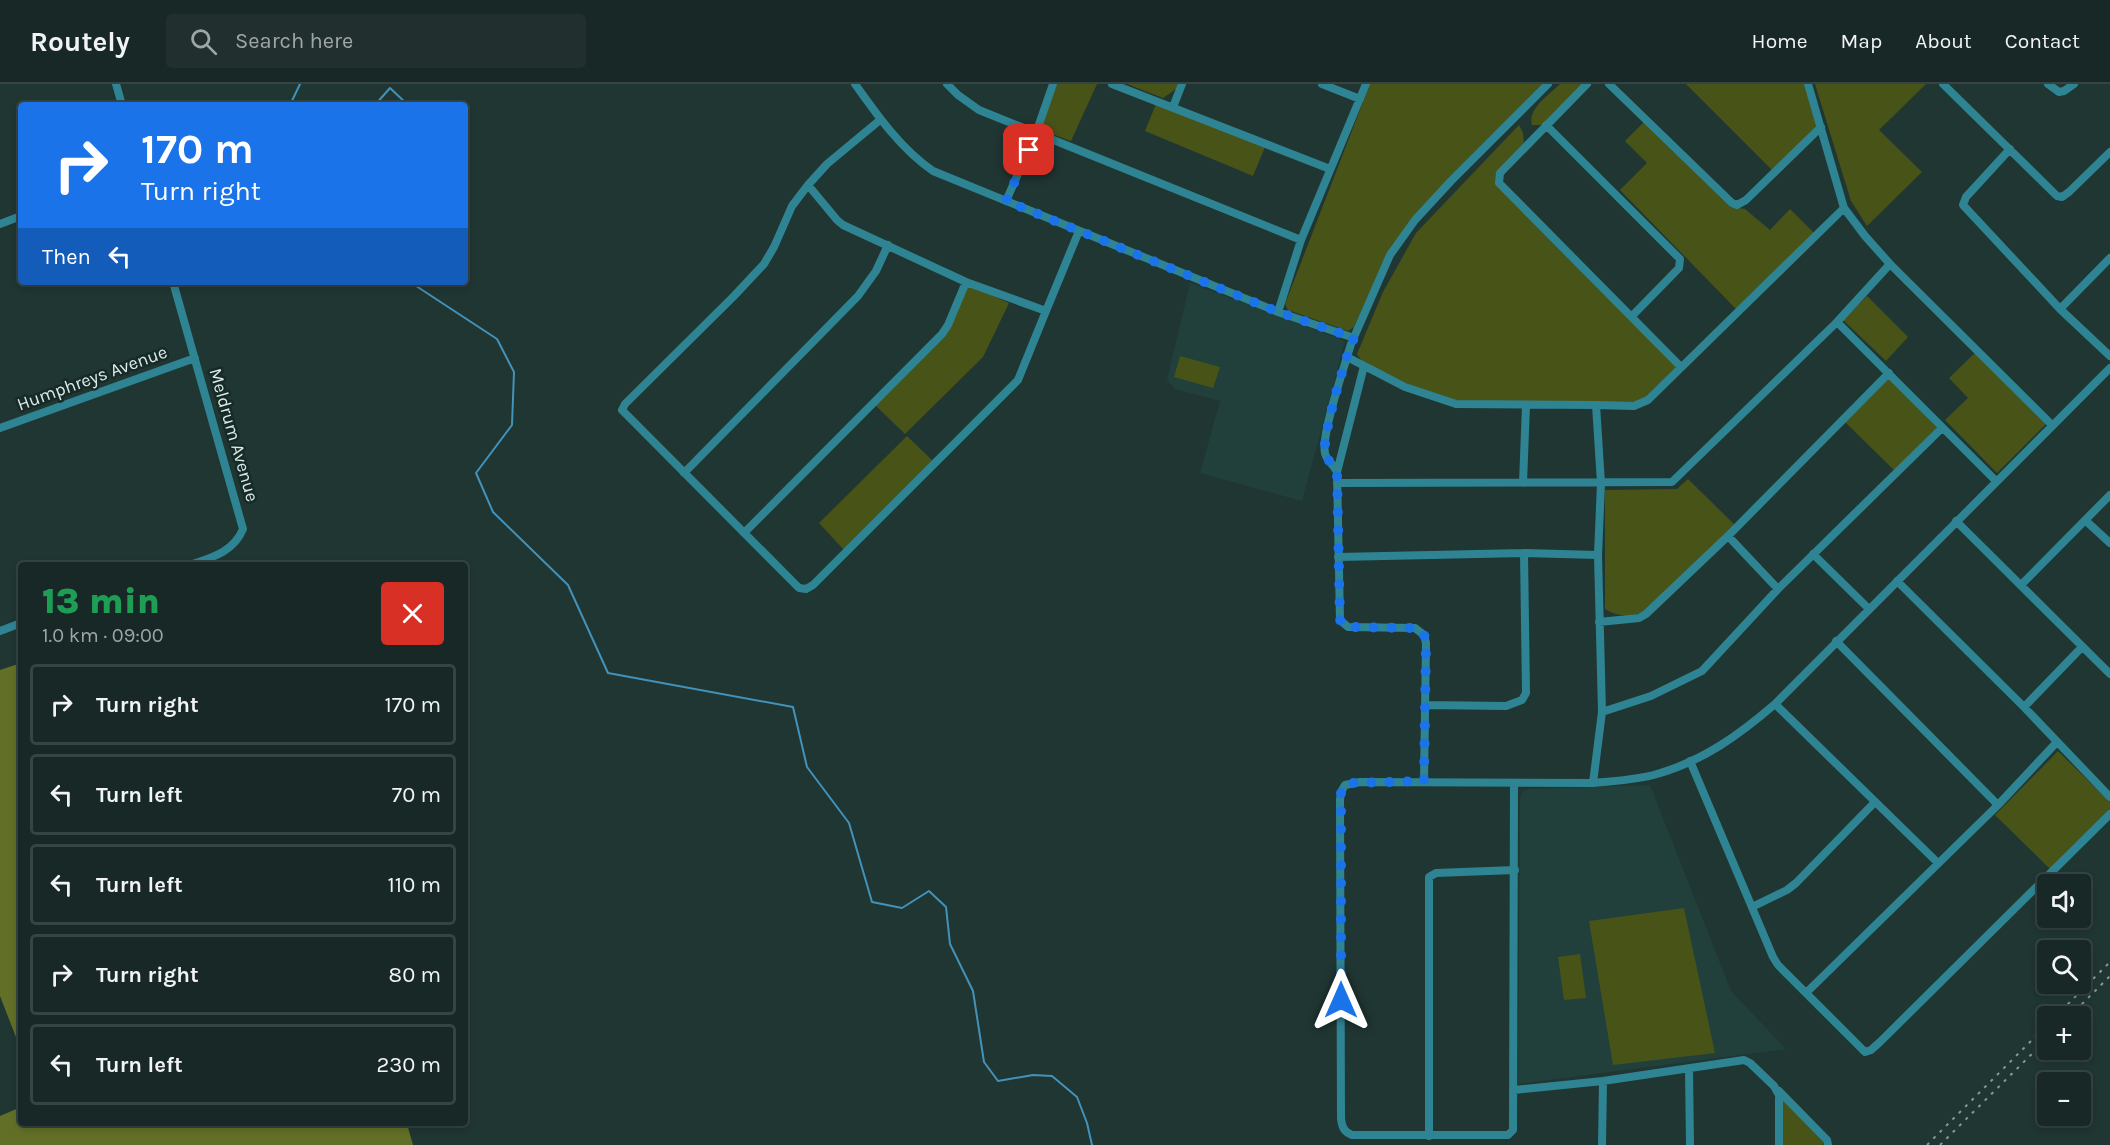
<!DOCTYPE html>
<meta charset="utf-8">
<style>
:root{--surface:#182826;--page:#21302e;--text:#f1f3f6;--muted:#9fa6a7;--line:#364443}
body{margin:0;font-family:Karla,sans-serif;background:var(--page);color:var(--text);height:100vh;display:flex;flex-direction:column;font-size:22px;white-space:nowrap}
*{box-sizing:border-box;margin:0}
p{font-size:20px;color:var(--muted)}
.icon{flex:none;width:33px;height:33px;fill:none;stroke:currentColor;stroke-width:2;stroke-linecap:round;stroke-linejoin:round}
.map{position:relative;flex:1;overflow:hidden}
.drawer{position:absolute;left:18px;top:478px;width:450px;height:564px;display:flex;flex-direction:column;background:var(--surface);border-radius:6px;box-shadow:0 3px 9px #0003,0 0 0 2px var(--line)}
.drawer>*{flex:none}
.hud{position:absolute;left:18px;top:18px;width:450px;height:183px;border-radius:6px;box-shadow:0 3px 9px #0003,0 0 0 2px var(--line);background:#1a73e8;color:#fff;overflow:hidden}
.tools{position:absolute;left:2037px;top:790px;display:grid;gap:12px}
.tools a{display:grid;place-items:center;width:54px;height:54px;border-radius:6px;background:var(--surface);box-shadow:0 3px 9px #0003,0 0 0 2px var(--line);font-size:30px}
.pin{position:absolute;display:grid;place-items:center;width:51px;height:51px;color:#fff;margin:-26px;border-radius:12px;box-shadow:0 3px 9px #0006}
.me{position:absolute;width:66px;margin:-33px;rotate:0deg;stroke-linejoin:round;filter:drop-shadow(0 0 4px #0008)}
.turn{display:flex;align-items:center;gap:21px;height:126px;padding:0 24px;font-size:27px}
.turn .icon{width:78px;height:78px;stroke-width:2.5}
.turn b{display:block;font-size:42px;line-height:51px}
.then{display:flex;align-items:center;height:57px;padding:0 24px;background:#0003;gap:12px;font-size:22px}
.round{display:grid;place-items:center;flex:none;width:63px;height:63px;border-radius:6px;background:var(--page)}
.headline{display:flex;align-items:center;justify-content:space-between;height:102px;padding:0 24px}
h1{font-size:36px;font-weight:800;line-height:45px;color:#1e9e55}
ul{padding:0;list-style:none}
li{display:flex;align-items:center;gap:18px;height:81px;margin:0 12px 9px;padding:0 12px;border:3px solid var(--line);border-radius:6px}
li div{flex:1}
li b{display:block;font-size:22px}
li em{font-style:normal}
header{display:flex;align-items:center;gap:36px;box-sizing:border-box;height:84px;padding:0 30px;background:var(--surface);border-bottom:2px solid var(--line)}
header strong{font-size:28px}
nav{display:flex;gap:33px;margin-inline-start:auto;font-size:21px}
.search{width:420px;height:54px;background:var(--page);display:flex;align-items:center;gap:15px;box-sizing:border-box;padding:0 21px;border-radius:6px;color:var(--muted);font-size:22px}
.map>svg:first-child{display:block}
</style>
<header>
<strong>Routely</strong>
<div class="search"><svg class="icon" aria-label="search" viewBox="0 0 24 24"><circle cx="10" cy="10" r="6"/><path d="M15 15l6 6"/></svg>Search here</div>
<nav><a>Home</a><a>Map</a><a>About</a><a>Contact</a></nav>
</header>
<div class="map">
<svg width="2110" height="1061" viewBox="0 0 2110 1061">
<rect width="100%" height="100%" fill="#203632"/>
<path fill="#21403b" d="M 1190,199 L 1345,257 L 1302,417 L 1200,389 L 1220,317 L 1175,305 L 1167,296 Z
M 1650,701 L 1731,907 L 1786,965 L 1518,1000 L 1520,714 L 1523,707 L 1529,705 Z"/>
<path fill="#485318" d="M 1057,0 L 1097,0 L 1071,57 L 1043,47 L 1042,41 Z
M 1127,0 L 1178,0 L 1176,5 L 1163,14 Z
M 1370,0 L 1543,0 L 1387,170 L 1354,243 L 1348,247 L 1288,226 L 1285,220 Z
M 1560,0 L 1583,0 L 1542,41 L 1532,41 C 1527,25 1550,10 1560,0 Z
M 1686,0 L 1805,0 L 1818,42 L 1773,87 Z
M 1815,0 L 1926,0 L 1879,46 L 1922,88 L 1867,142 L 1851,117 Z
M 1156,20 L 1265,63 L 1253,92 L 1145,47 Z
M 1645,37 L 1731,123 L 1745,125 L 1770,146 L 1790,125 L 1814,149 L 1736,225 L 1620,106 L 1647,79 L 1625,57 Z
M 1519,41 L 1523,49 L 1524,59 L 1498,88 L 1496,93 L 1679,283 L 1647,315 L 1634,320 L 1457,318 L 1432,311 L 1364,280 L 1357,270 L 1383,208 L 1416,149 Z
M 967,200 L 1009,219 L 983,273 L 905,350 L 875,321 L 936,261 Z
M 1867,212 L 1908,253 L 1886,277 L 1843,236 Z
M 1976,268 L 2046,340 L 1997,389 L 1945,336 L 1968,314 L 1949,294 Z
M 1180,272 L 1220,283 L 1213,304 L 1174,293 Z
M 1889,293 L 1937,344 L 1894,386 L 1845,338 Z
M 907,352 L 933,377 L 844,466 L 819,439 Z
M 1688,395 L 1735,441 L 1645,527 C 1632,533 1617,533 1605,525 L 1605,406 L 1677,405 Z
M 2058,667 L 2110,718 L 2110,725 L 2051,786 L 1995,731 Z
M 1684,824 L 1715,969 L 1613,981 L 1589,837 Z
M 1580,870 L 1586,914 L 1564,916 L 1558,873 Z
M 1782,1013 L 1823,1057 L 1823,1061 L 1782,1061 Z"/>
<path fill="#627027" d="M 21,579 L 21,966 L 0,912 L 0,586 Z
M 21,1023 L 21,1040 L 407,1040 L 413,1061 L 0,1061 L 0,1032 Z"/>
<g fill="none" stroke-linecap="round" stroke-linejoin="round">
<path stroke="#4392ba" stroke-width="2" d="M 290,21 L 300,0
M 375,21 L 390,4 L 408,21
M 410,198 L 497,255 L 514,288 L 512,341 L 476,389 L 493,428 L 568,501 L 608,589 L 793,623 L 807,683 L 849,739 L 872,818 L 902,824 L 929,807 L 946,823 L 950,860 L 973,907 L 984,978 L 998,997 L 1033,991 L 1052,992 L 1077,1013 L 1087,1039 L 1092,1061"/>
<path stroke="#2f8493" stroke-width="8" d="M 116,0 L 122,21
M 855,0 C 877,31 901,65 933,87 L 1278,228 L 1354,254
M 947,0 L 958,11 L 979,26 L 1301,156
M 1112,0 L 1330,85
M 1322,0 L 1360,15
M 1587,0 L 1500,89 L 1499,99 L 1681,283
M 1609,0 L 1732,119 L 1737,121 L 1746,116 L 1821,43
M 1808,0 L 1844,124
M 1943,0 L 2057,112 L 2062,113 L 2069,108 L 2110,68
M 2048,0 L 2059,8 L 2064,7 L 2074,0
M 1173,23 L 1182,0
M 880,36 L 827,80 L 808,101 L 837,136 L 843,141 L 966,198 L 1046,227 L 1079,147
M 1546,41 L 1680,175 L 1679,184 L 1632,232
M 2010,65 L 1966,113 L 1963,121 L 2060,225 L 2110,272
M 808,101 L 792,122 L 774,163 L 764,180 L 734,212 L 625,320 L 622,326 L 799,504 L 806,505 L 813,501 L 1018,296 L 1046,227
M 1006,117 L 1036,49 L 1053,0
M 0,140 L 21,132
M 173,198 L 243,445 C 233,469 210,474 187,482
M 2060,225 L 2110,174
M 1278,228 L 1301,156 L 1366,0
M 1837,238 L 1996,397
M 1347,273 L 1351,260 L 1390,171 L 1415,136 L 1451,97 L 1548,0
M 1596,321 L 1634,322 L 1648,316 L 1844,124 L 1865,152 L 1890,180 L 2052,341
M 0,344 L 195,274
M 1337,388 L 1364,282
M 684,389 L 858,212 L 876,187 L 888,161
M 1337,399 L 1672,398 L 1837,238 L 1890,180
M 1523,399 L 1526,321
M 2085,436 L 2110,459
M 1956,437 L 2110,590
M 744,449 L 942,250 L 948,241 L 966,198
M 1728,452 L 1778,505
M 1524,469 L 1598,471
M 1813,470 L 1869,525
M 1338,473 L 1524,469 L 1526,609 L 1522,616 L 1506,622 L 1425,621
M 1897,497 L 2024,623 L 2110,713
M 2021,501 L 2110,411
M 1599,538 L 1639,534 L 1646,530 L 1728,452 L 1889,289
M 0,547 L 21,539
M 1836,557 L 1998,721
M 1775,620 L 1938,779
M 2024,623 L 2082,563
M 1602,628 L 1651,612 L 1702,587 L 1778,505 L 1942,344
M 1690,677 L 1773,873 L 1778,881 L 1865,968 L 1871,966 L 1880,958 L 2110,730
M 1424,697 L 1426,559 L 1424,551 L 1415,544 L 1348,543 L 1340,536 L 1337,388 C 1334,381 1326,376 1325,369 C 1321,352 1341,293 1347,273 L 1405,303 L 1456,320 L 1596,321 L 1601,399 L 1598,471 L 1602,628 L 1593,699
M 1514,699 L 1513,1046 L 1508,1051 L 1352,1051 C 1344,1048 1342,1043 1341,1035 L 1340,716 L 1341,708 L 1345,701 L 1360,698 L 1593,699 C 1614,697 1637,696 1657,690 C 1703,677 1739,651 1775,620 L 2110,284
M 1752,823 L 1787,806 L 1796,799 L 1874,719
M 1806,909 L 1998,721 L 2057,658
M 1689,985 L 1690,1061
M 1514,1006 L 1603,997 L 1744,976 L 1750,979 L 1774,1002 L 1779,1011 L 1779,1061
M 1779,1007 L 1827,1056 L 1828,1061
M 1429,1052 L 1429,793 L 1436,789 L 1515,786
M 1602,1061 L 1603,997"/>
<path stroke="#889995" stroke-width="2" stroke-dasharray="3 6" stroke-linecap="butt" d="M 2055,933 L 2110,878
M 2069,933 L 2110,892
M 1927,1061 L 2048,940
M 1940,1061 L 2048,954"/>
</g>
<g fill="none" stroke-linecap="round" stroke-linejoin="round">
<path stroke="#1a73e8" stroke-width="10" stroke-dasharray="0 18" d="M 1029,66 L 1006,117 L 1278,228 L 1354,254 C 1346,271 1322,352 1325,368 C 1326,376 1334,381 1337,388 L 1340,536 L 1348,543 L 1415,544 L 1424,550 L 1426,560 L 1424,697 L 1352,699 L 1345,701 L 1341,708 L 1341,916"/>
</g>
<g text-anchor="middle" stroke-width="5" stroke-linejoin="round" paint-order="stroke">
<g font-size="18" fill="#ddeae7" stroke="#162b28">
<text transform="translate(92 294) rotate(-20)" y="6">Humphreys Avenue</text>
<text transform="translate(234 351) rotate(74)" y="6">Meldrum Avenue</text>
</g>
</g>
</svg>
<div class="tools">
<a><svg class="icon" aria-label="sound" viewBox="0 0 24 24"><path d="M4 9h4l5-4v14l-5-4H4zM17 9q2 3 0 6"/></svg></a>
<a><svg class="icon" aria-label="search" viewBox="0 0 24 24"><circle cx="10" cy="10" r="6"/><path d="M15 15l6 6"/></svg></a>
<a>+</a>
<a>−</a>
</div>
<div class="pin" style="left:1029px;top:66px;background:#d93025"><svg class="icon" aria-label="arrive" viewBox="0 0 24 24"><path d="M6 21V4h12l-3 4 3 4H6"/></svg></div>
<svg class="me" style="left:1341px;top:916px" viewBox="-20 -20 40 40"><path d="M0-17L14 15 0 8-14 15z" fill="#1a73e8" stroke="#fff" stroke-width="4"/></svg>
<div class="hud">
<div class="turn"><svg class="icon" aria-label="right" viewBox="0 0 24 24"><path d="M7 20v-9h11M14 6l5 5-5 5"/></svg><div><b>170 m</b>Turn right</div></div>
<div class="then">Then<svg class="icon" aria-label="left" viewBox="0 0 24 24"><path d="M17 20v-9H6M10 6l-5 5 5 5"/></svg></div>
</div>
<section class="drawer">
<div class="headline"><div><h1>13 min</h1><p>1.0 km · 09:00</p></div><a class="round" style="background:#d93025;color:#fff"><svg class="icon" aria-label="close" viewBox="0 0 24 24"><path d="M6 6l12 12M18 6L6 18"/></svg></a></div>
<ul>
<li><svg class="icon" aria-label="right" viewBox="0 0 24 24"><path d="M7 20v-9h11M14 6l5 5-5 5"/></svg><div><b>Turn right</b></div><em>170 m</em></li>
<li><svg class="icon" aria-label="left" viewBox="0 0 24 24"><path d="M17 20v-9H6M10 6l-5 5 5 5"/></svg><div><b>Turn left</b></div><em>70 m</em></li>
<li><svg class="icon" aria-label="left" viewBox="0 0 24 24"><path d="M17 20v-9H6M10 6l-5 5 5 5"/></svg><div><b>Turn left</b></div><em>110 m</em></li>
<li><svg class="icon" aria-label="right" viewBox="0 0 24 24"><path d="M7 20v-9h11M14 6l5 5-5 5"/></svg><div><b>Turn right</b></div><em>80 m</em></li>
<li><svg class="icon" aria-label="left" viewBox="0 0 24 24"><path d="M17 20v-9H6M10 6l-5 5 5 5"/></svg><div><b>Turn left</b></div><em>230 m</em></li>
</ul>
</section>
</div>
